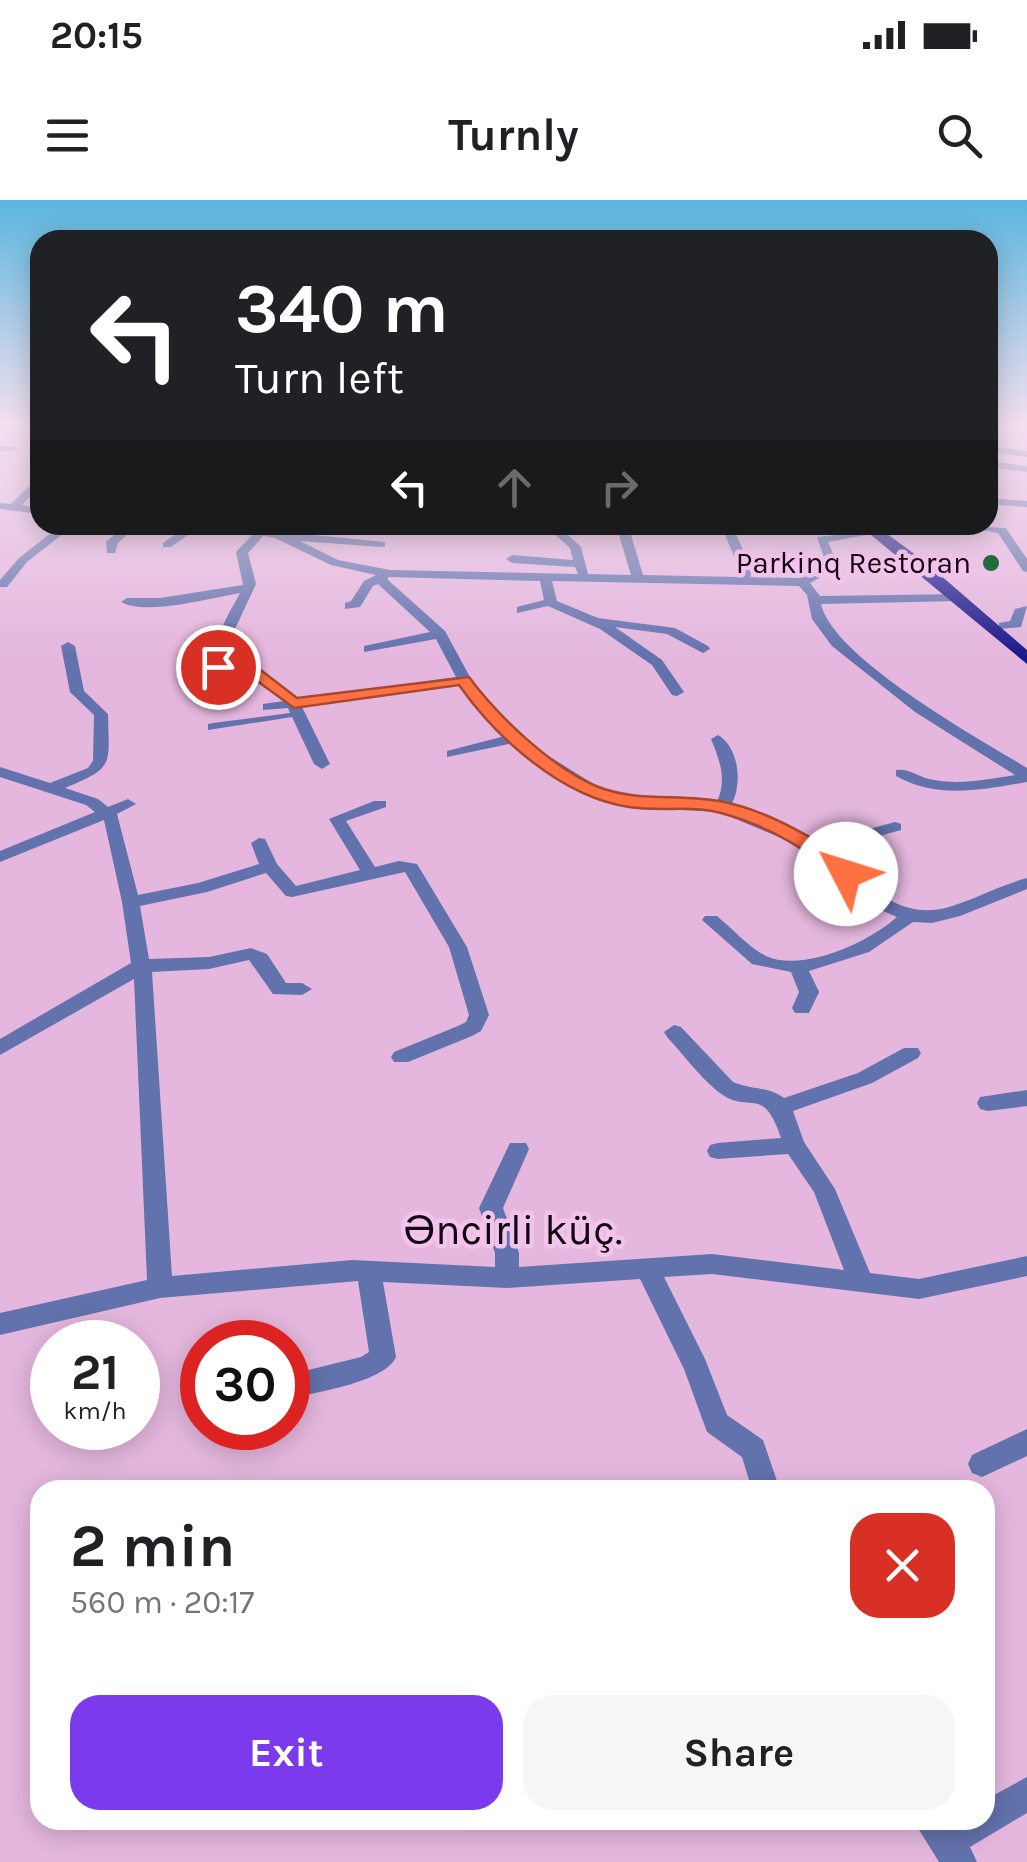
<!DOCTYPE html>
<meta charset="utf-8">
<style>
:root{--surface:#fff;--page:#f6f6f6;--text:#202124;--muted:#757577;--accent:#7c3aed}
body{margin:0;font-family:Karla,sans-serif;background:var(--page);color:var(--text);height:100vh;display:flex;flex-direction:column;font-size:38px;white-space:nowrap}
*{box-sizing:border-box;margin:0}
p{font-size:32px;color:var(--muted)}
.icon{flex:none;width:55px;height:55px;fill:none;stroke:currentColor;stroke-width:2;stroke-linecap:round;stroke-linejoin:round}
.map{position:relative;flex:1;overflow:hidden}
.sheet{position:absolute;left:30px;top:1280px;width:965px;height:350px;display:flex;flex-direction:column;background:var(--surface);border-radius:30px;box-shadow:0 5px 25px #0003}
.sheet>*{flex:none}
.banner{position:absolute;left:30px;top:30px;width:968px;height:305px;border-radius:30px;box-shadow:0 5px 25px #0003;background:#202124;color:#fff;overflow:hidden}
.speed{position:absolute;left:30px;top:1120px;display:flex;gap:20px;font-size:50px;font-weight:700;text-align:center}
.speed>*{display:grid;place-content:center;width:130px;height:130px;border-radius:50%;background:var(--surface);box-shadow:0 5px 25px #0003;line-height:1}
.speed small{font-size:25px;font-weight:400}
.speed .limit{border:15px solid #d22;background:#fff;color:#111}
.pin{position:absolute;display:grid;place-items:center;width:85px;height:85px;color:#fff;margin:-42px;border:5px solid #fff;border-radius:50%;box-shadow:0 2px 10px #0007}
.me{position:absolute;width:110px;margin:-55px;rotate:310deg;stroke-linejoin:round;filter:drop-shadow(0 0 8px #0008)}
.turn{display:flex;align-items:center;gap:35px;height:210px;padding:0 40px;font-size:45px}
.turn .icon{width:130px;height:130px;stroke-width:2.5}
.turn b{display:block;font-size:70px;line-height:85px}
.lanes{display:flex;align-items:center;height:95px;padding:0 40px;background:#0003;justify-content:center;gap:50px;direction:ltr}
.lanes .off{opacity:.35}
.round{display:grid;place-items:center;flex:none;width:105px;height:105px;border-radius:30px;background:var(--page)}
.overview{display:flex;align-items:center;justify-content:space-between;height:170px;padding:0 40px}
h1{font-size:60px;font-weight:700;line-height:75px}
.cta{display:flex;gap:20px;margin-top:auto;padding:20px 40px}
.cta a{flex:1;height:115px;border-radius:30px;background:var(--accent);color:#fff;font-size:40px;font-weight:700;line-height:115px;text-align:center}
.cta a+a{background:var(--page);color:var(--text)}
.status{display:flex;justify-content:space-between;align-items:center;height:70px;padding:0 50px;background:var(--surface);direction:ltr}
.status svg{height:28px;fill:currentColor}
header{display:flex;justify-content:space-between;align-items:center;height:130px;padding:0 40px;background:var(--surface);font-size:45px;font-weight:700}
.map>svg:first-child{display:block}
</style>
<div class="status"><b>20:15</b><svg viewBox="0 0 49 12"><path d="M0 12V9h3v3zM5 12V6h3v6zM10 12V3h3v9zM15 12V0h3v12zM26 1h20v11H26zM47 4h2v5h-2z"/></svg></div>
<header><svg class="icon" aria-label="menu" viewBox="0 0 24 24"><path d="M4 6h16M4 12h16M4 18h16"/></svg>Turnly<svg class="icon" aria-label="search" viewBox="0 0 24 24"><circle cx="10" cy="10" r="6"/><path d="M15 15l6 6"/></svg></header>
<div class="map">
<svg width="1027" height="1662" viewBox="0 0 1027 1662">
<rect width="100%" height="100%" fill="#e5b7de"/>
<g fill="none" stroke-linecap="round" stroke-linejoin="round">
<path fill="#6272ac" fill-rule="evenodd" d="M 0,246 L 22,248 L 0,252 Z
M 988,246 L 1027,251 L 1027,257 L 988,252 Z
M 988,261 L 1027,266 L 1027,272 L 988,267 Z
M 29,286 L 38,288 L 22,305 L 40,308 L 40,314 L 0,309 L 0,303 L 11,304 Z
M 988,298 L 1027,301 L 1027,307 L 988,304 Z
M 61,325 L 74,325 L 27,362 L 7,387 L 0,387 L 0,380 L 19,358 Z
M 125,325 L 138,325 L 118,343 L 115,353 L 107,353 L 106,342 Z
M 189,325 L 202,325 L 171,347 L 163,347 L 163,343 Z
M 211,325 L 385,342 L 385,346 L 381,347 L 300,341 L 338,360 L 390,370 L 578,374 L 575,367 L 512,363 L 506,359 L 512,355 L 573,360 L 570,348 L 544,325 L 557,325 L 581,347 L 588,374 L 631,375 L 616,325 L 628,325 L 643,375 L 738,377 L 740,370 L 722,328 L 690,328 L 684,325 L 732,325 L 752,370 L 750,377 L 800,378 L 827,366 L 817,337 L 931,325 L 888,335 L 882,332 L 828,342 L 839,367 L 810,383 L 820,396 L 962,394 L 964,397 L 958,401 L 821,404 C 833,458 978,538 1027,568 L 1027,582 C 982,590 937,599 896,576 L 896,570 C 909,568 920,578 934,580 C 961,585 989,579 1015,575 L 915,512 L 832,446 L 812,419 L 807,395 L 799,386 L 552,381 L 557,401 L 598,418 L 675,428 L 708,446 L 710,449 L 703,453 L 667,434 L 615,427 L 662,460 L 684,492 L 677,496 L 672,495 L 652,465 L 600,429 L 548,406 L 517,413 L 517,407 L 544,400 L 540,381 L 388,377 L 388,380 L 445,431 L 471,479 L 488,503 L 531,545 L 603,590 L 630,597 L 717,602 C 727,579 720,561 711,539 L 718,535 C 739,547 743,585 731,605 L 821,642 L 895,622 L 901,624 L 901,630 L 829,650 C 864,682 900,724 952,706 C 977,698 1001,685 1027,678 L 1027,689 L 960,716 L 932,723 L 913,722 L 869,752 L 809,771 L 819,792 L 809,813 L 795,813 L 792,808 L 799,792 L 791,772 L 752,764 L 702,720 L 705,716 L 717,716 C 733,729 748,747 766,756 C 803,773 869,742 897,717 L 867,704 L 808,649 L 719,612 L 629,607 L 591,596 L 513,543 L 447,557 L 447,551 L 505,536 L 478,509 L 460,485 L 302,507 L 330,564 L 322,569 L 314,564 L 292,517 L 208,530 L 208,524 L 213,523 L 290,513 L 288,508 L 263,510 L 263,504 L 284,501 C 264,486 215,461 222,430 C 225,418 234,405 240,393 C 211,398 145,416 121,402 L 127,398 L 160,398 L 243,385 L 236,352 L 253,334 ZM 263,336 L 275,338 L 331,365 L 376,375 L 364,381 L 351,401 L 345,403 L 345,409 L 360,407 L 373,386 L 378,384 L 430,432 L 364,446 L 364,452 L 436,439 L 456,477 L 298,499 L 248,461 L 235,443 L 235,429 L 256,384 L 248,353 Z
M 958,325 L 1006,328 L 1027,359 L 1027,372 L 1023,371 L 998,333 Z
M 1027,406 L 1021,427 L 999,429 L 999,423 L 1010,421 L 1015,409 Z
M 68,442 L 75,446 L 84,491 L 108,514 C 109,566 115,567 65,588 L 98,599 L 108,607 L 128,599 L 136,604 L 117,614 L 138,695 L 198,683 L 259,664 L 251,643 L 259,638 L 265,639 L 277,664 L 296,686 L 360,670 L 329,619 L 374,601 L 386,601 L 386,607 L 346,621 L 375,667 L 399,661 L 417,664 L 467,747 L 489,815 L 481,831 L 472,836 L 408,862 L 394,862 L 391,857 L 394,852 L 458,826 L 466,822 L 469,815 L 449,747 L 405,672 L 292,697 L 286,696 L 266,673 L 207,692 L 140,706 L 149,759 L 209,757 L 251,748 L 267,754 L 286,783 L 302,783 L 312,789 L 302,795 L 273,794 L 249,760 L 209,769 L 152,772 L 172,1076 L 352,1060 L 495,1067 L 495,1053 L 479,1008 L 510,943 L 526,943 L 529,949 L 503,1008 L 519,1053 L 519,1067 L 712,1054 L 844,1070 L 814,992 L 788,954 L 718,959 L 710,957 L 707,951 L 710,945 L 718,943 L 781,938 C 762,881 749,918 716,890 C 698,875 683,854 667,837 L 664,832 L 674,825 L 681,827 L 733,882 C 751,890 768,886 784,898 L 858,873 L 904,848 L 918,848 L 921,853 L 918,858 L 872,883 L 793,911 L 804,942 L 835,989 L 870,1073 L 919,1079 L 1027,1056 L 1027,1076 L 919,1099 L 712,1074 L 664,1077 L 705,1159 L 727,1215 L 763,1240 L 780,1290 L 752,1290 L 742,1257 L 707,1232 L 684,1169 L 640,1079 L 507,1088 L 383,1082 L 396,1157 C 384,1183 315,1192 288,1199 L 288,1175 L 361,1157 L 369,1152 L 358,1081 L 160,1098 L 0,1135 L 0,1113 L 147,1080 L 134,779 L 0,855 L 0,839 L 131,763 L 122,702 L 104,620 L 0,662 L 0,651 L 95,612 L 86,605 L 0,577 L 0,567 L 50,583 L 88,568 L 93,561 L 94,515 L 70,492 L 61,446 Z
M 1027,890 L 1027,906 L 988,911 L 980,909 L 977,903 L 980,897 Z
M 1027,1229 L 1027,1256 L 982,1277 L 972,1273 L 968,1264 L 972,1255 Z
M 1027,1577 L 1027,1613 L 970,1647 L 977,1662 L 939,1662 L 913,1620 L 985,1620 L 985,1600 Z"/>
<path fill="#1d1a8b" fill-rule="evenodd" d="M 859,325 L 875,325 L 924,361 L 1027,450 L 1027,464 Z"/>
</g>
<linearGradient id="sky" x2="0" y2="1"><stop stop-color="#5bb6de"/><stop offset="0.49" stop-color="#f3dff0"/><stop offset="1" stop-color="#f3dff0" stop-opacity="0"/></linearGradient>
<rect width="1027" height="455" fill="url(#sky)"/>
<path fill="#ff7043" stroke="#a6492c" stroke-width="2.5" d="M 234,458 L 245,458 L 297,498 L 469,477 C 497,515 551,567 596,586 C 637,603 681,593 724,602 C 764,610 831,643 856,674 L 846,680 L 840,678 C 806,648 765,625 721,613 C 692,605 659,612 629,607 C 562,597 497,539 459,485 L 294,508 L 237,466 L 218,471 L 210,467 Z"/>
<circle fill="#1f6c3c" stroke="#f2c4eb" stroke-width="4" cx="991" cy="363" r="10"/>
<g text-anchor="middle" stroke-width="9" stroke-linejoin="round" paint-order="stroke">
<g font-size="30" fill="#140613" stroke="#f2c4eb" text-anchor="end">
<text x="971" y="373">Parkinq Restoran</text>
</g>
<g font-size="42" fill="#140613" stroke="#f2c4eb">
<text x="513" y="1044">Əncirli küç.</text>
</g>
</g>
</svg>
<div class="speed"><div>21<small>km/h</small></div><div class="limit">30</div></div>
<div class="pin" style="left:218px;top:467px;background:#d93025"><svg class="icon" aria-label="arrive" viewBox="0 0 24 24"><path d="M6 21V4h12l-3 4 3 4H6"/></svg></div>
<svg class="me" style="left:846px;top:674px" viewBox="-20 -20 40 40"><circle r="19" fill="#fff"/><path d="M0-13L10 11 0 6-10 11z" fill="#ff7043"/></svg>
<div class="banner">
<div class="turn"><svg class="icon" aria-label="left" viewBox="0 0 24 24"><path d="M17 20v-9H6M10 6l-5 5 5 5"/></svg><div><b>340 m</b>Turn left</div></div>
<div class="lanes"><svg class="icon" aria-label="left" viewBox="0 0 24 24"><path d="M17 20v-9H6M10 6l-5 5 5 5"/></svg><svg class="icon off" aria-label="ahead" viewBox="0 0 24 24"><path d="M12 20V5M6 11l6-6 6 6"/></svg><svg class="icon off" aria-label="right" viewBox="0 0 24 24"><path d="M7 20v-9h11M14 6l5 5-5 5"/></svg></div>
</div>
<section class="sheet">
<div class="overview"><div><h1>2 min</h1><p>560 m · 20:17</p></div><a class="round" style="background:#d93025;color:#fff"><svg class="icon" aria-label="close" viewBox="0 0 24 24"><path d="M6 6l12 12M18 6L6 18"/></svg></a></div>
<div class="cta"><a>Exit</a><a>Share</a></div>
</section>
</div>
